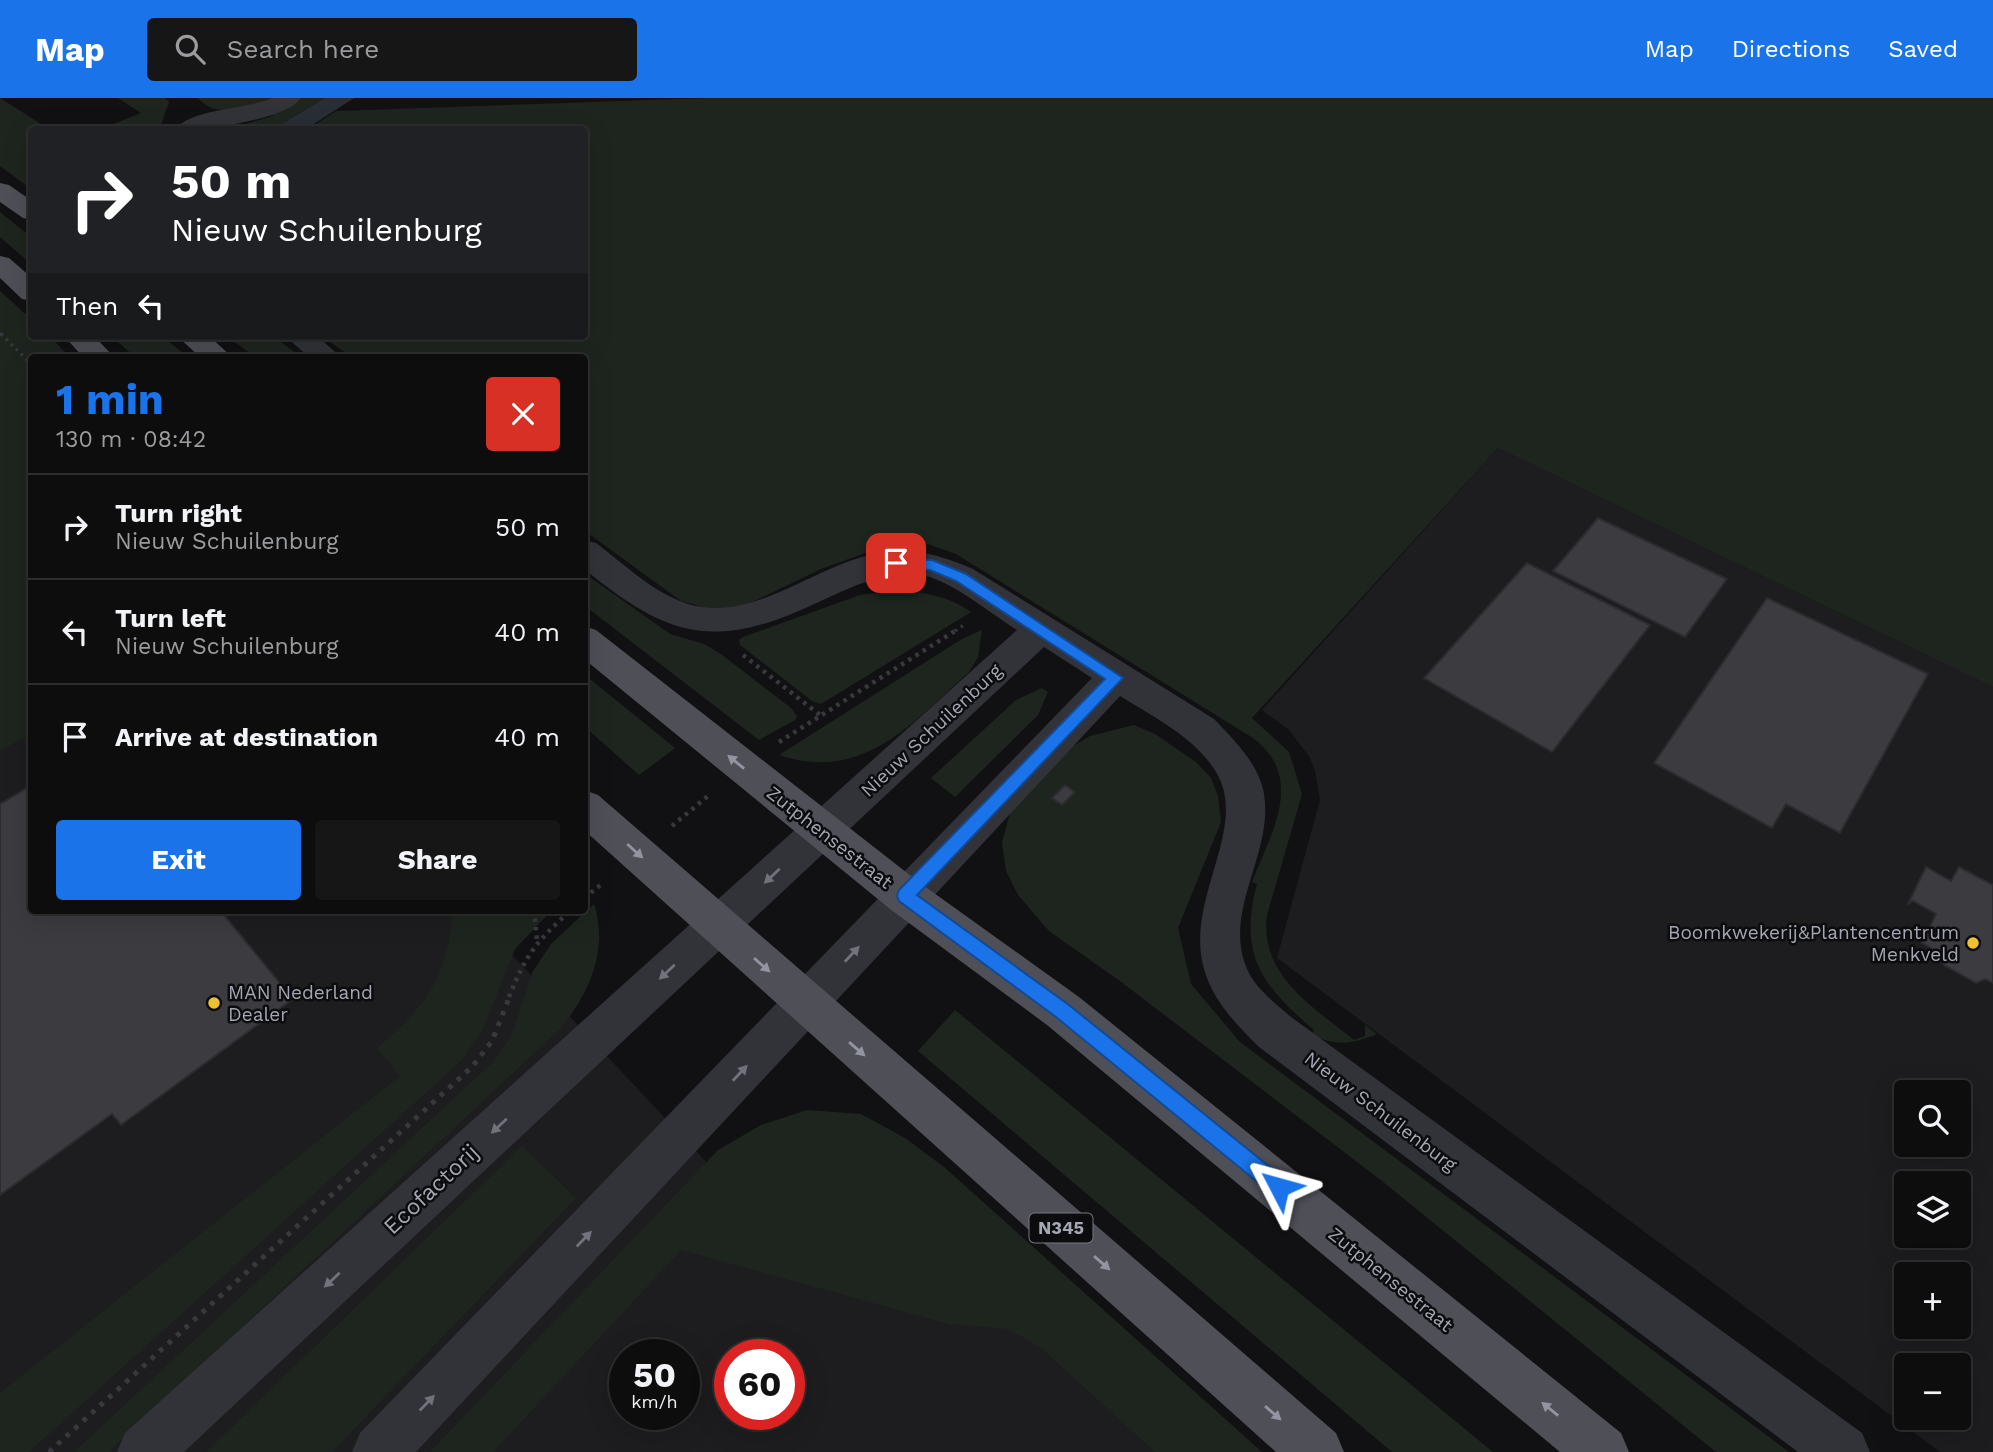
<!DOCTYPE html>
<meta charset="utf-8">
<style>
:root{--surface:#0d0d0e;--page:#161617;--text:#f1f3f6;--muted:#9a9c9e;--line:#2d2d2e;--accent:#1a73e8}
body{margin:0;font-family:"Work Sans",sans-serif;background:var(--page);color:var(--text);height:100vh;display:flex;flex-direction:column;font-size:26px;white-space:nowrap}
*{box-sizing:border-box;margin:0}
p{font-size:23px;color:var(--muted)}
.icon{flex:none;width:38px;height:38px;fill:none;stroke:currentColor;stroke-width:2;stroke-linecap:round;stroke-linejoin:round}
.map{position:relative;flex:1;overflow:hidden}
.panel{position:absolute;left:28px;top:256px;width:560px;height:560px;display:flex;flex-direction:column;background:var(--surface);border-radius:7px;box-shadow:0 7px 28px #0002,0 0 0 2px var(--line)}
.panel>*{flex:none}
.guide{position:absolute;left:28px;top:28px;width:560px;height:214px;border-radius:7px;box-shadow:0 7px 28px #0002,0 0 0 2px var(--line);background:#202124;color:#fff;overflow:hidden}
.controls{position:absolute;left:1894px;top:982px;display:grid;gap:14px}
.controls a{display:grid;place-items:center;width:77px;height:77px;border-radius:7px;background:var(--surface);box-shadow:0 7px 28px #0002,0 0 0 2px var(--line);font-size:35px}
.speed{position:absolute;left:609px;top:1241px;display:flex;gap:14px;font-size:35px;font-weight:700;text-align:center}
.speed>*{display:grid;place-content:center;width:91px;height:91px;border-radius:50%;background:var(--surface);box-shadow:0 7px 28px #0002,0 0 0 2px var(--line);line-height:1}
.speed small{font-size:18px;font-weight:400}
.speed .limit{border:10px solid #d22;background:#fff;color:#111}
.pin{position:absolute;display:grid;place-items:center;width:60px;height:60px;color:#fff;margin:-30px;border-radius:14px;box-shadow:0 4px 10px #0006}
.me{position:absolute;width:77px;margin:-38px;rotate:309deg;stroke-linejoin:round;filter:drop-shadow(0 0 5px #0008)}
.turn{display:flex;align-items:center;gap:24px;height:147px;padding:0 28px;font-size:32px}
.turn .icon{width:91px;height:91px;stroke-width:2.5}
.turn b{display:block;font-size:49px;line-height:60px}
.then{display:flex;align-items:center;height:66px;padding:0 28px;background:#0003;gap:14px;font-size:26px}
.round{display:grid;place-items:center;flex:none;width:74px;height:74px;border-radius:7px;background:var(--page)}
.summary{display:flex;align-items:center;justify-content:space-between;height:119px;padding:0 28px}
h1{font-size:42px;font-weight:700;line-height:52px;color:var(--accent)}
.action{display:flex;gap:14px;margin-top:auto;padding:14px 28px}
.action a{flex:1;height:80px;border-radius:7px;background:var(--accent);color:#fff;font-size:28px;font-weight:700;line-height:80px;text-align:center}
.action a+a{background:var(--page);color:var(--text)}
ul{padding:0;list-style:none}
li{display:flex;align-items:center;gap:21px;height:105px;padding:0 28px;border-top:2px solid var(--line)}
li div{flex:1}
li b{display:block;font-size:26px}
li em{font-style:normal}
header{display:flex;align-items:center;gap:42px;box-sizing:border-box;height:98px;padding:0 35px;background:var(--accent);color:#fff}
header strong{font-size:33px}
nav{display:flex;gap:38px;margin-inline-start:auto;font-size:24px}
.search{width:490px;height:63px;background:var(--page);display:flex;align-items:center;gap:18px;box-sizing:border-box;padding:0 24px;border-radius:7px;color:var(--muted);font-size:26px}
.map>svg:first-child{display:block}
</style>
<header>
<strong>Map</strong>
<div class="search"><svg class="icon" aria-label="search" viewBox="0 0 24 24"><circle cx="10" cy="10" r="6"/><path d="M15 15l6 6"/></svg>Search here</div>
<nav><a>Map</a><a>Directions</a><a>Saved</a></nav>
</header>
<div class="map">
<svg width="1993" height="1354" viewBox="0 0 1993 1354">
<rect width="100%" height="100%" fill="#111113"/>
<path fill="#1d1d20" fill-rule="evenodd" d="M 0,311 L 31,344 L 32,812 L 470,812 L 711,1069 L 742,1050 L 1231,1354 L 0,1354 ZM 625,1256 L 684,1256 L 684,1316 L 625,1316 ZM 730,1256 L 789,1256 L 789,1316 L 730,1316 Z
M 1498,350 L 1993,589 L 1993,1354 L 1940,1354 L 1277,860 L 1320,702 L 1315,673 L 1309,658 L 1289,632 L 1262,612 ZM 1906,994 L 1958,994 L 1958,1046 L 1906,1046 ZM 1906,1085 L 1958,1085 L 1958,1138 L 1906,1138 ZM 1906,1176 L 1958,1176 L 1958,1228 L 1906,1228 ZM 1906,1267 L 1958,1267 L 1958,1320 L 1906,1320 Z"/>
<path fill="#1e251f" d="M 0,0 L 49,31 L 32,32 L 31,91 L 0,68 Z
M 118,0 L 165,0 L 169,4 L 160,30 L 101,31 L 141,15 Z
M 198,0 L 278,0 C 252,6 218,24 198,0 Z
M 302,0 L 325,0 L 273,31 L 225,32 L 270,19 Z
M 707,0 L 1993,0 L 1993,589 L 1498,350 L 1252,620 L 1289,654 L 1302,696 L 1267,817 C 1259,877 1313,909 1354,942 L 1365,938 L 1365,927 L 1377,936 C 1354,946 1334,949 1312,936 L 1314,932 C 1262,888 1238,857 1257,786 L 1252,784 C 1271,735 1306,680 1253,640 L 956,456 L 928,446 L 879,450 L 821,471 L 738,511 L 710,511 L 681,503 L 585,433 L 584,259 L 351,259 L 322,238 L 584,238 L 584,32 L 307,32 L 336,13 Z
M 0,114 L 31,139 L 31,166 L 0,139 Z
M 0,193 L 31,221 L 32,238 L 50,238 L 69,259 L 32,259 L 31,635 L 0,653 Z
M 111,238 L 162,238 L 188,259 L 135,259 Z
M 227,238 L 273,238 L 301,259 L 255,259 Z
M 584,475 L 670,536 L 704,546 L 721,556 L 791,610 L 797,618 L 795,622 L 759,642 L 585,508 Z
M 889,493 C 916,492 948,497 971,514 L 821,606 L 812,603 L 740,547 L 739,542 L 743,539 L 860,497 Z
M 982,532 L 978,559 L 969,574 C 911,626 863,685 779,657 L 962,541 Z
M 585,577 L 675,650 L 639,677 L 585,629 Z
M 1042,590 L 1048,594 L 1038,617 L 955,699 L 931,680 L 1016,602 Z
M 1134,627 L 1155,636 L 1196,664 L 1211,680 L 1218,698 L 1221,724 L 1178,830 L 1191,886 L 1240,944 L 1789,1354 L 1716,1354 L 1382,1083 L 1120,883 L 1049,833 L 1018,797 L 1006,773 L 1002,744 L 1011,712 L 1053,660 L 1090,638 Z
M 594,806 C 609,852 589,895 561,930 L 109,1354 L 74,1354 L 494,963 L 511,939 L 533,873 L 551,846 Z
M 452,812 L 552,812 L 515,851 L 484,929 L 461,963 L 29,1354 L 0,1354 L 0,1295 L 400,978 L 377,950 C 426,909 449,878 452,812 Z
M 955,912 L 1493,1354 L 1392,1354 L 918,953 Z
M 807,1012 L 861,1016 L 905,1040 L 944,1069 L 1262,1354 L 1155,1354 L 1040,1249 L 1008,1231 L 949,1226 L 681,1152 L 493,1354 L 430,1354 L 718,1052 L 761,1027 Z
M 522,1048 L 576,1100 L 332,1354 L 206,1354 Z"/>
<path fill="#282e36" d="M 325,0 L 354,0 L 306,31 L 273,31 Z"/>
<path fill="#3b3b40" stroke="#2c2b2f" stroke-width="2" d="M 1598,420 L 1727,481 L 1685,539 L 1553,473 Z
M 1527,465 L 1650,527 L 1552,654 L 1424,580 Z
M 1767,500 L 1928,576 L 1840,735 L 1786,706 L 1772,730 L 1654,665 Z
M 32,687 L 32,812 L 220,812 L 293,901 L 121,1027 L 112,1016 L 0,1097 L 0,706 Z
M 1065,687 L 1075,694 L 1062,707 L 1052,700 Z
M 1926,769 L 1951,783 L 1959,769 L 1993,787 L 1993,885 L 1985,881 L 1976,885 L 1944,867 L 1941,856 L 1922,845 L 1936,816 L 1913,803 L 1908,806 Z"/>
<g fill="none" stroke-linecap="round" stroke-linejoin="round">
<path stroke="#38393f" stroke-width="2.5" stroke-dasharray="2.5 3.5" stroke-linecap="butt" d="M 0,235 L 3,238"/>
<path stroke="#38393f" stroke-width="3.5" stroke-dasharray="2.5 4.5" stroke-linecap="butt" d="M 1,236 L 32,267
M 955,533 L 964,527"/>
<path stroke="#38393f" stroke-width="4.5" stroke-dasharray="3.5 5" stroke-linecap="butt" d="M 743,557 L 820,617
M 779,644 L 958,531
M 672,728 L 708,698
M 584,800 L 603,785
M 534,812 L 537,842
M 509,899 C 526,856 537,843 571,812"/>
<path stroke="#38393f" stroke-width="5" stroke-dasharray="4.5 7" stroke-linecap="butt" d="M 49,1354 L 472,969 L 492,943 L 510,898"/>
<path fill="#323338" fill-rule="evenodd" d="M 272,0 L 301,0 C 285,23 202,32 175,32 C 191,10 247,12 272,0 Z
M 285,238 L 317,238 L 341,259 L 309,259 Z
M 584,442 L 596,445 C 622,464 649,491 680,503 C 756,534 825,452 901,453 C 928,453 949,461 973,471 L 1214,621 C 1234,642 1259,666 1264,696 C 1274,755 1222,813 1247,871 C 1255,890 1276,906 1291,919 L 1862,1335 L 1870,1354 L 1798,1354 L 1259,949 C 1236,926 1213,903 1204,871 C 1184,801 1250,730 1216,674 C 1195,639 1153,619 1120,598 L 416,1354 L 352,1354 L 360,1335 L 1092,580 L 1044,549 L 184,1354 L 117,1354 L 125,1335 L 1017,532 C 990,515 961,490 930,479 C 907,472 879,479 857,487 C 834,496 812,508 789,517 C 699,553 654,527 584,471 Z"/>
<path fill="#4e4f57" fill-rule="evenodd" d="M 0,85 L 9,87 L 32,103 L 32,122 L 23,120 L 0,104 Z
M 0,158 L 9,160 L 32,180 L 32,203 L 22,201 L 0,180 Z
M 64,238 L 94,238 L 114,259 L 83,259 Z
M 177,238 L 209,238 L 232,259 L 200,259 Z
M 584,528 L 596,532 L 920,785 L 1079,899 L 1621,1335 L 1629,1354 L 1560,1354 L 1047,927 L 890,811 L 584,561 Z
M 584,692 L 598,697 L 1336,1335 L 1344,1354 L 1276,1354 L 584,732 Z"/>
</g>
<defs><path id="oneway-solid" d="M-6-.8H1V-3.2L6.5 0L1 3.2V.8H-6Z" transform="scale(1.75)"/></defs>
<g fill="#9295a1">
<use href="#oneway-solid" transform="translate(736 664) rotate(-141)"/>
<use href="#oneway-solid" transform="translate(635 753) rotate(42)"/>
<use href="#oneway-solid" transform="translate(762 867) rotate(41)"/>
<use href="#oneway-solid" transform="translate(857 951) rotate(41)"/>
<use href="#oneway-solid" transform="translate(1102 1165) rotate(41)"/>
<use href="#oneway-solid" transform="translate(1550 1311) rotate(-141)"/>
<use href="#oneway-solid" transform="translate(1273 1315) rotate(41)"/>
</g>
<g fill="#70727c">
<use href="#oneway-solid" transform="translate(772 778) rotate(137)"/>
<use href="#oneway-solid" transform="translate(852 856) rotate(-47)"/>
<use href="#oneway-solid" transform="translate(667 874) rotate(137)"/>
<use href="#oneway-solid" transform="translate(740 975) rotate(-47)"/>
<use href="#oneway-solid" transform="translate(499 1028) rotate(137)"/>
<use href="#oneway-solid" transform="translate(584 1141) rotate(-46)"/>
<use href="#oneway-solid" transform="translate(332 1182) rotate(137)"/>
<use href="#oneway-solid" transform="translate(427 1305) rotate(-46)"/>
</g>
<path fill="#1a73e8" stroke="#114b97" stroke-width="2" d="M 896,460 L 932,462 L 966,476 L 1123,580 L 917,797 L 1069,907 L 1286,1082 L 1289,1089 L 1286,1096 L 1279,1099 L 1272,1096 L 1056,919 L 899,803 L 897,798 L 899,792 L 1105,581 L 956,483 L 930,472 L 891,469 L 891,462 Z"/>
<g fill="#f0c12c" stroke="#0c0c0e" stroke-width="2.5">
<circle cx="1973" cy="845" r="7"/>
<circle cx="214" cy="905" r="7"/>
</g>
<g text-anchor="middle" stroke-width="5" stroke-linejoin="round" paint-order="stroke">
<rect fill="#0c0c0e" stroke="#767882" stroke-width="2" x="1029.5" y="1115.5" width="63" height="29" rx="5"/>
<g font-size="18" font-weight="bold" fill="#a3a6b3">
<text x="1061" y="1136">N345</text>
</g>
<g font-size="19" fill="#a3a6b3" stroke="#0c0c0e">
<text transform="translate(931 632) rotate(-43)" y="7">Nieuw Schuilenburg</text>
<text transform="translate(830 739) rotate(38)" y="7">Zutphensestraat</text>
<text transform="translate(1381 1013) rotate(37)" y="7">Nieuw Schuilenburg</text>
<text transform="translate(1391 1181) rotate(39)" y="7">Zutphensestraat</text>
</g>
<g font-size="19" fill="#a3a6b3" stroke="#0c0c0e" text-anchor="end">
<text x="1959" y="841">Boomkwekerij&amp;Plantencentrum<tspan x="1959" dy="22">Menkveld</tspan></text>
<text x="228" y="901" text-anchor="start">MAN Nederland<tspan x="228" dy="22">Dealer</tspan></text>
</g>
<g font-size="23" fill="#a3a6b3" stroke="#0c0c0e">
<text transform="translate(431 1091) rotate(-43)" y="8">Ecofactorij</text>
</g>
</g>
</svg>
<div class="controls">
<a><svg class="icon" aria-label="search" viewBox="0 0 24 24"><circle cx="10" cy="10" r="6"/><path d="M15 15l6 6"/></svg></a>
<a><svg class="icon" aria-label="layers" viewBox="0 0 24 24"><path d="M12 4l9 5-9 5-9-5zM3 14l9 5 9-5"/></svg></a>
<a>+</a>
<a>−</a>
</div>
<div class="speed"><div>50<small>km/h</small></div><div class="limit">60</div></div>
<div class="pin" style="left:896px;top:465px;background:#d93025"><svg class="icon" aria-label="arrive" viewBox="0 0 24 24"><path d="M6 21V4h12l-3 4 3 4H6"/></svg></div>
<svg class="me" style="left:1279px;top:1089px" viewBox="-20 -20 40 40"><path d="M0-17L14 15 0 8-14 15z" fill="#1a73e8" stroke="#fff" stroke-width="4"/></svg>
<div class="guide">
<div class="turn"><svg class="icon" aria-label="right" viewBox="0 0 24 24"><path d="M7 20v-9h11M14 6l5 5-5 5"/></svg><div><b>50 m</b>Nieuw Schuilenburg</div></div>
<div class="then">Then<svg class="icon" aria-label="left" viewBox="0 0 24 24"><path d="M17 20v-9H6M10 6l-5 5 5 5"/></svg></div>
</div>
<section class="panel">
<div class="summary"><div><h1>1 min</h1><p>130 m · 08:42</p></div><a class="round" style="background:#d93025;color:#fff"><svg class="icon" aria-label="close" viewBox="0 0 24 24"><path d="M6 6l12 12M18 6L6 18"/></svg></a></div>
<ul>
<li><svg class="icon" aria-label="right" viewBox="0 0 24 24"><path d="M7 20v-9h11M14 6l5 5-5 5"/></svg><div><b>Turn right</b><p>Nieuw Schuilenburg</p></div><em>50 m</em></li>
<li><svg class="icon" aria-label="left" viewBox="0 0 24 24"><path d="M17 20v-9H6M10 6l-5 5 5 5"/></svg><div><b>Turn left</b><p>Nieuw Schuilenburg</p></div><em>40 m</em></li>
<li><svg class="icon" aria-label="arrive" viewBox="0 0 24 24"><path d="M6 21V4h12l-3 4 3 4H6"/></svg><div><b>Arrive at destination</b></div><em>40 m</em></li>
</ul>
<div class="action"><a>Exit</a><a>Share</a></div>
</section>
</div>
